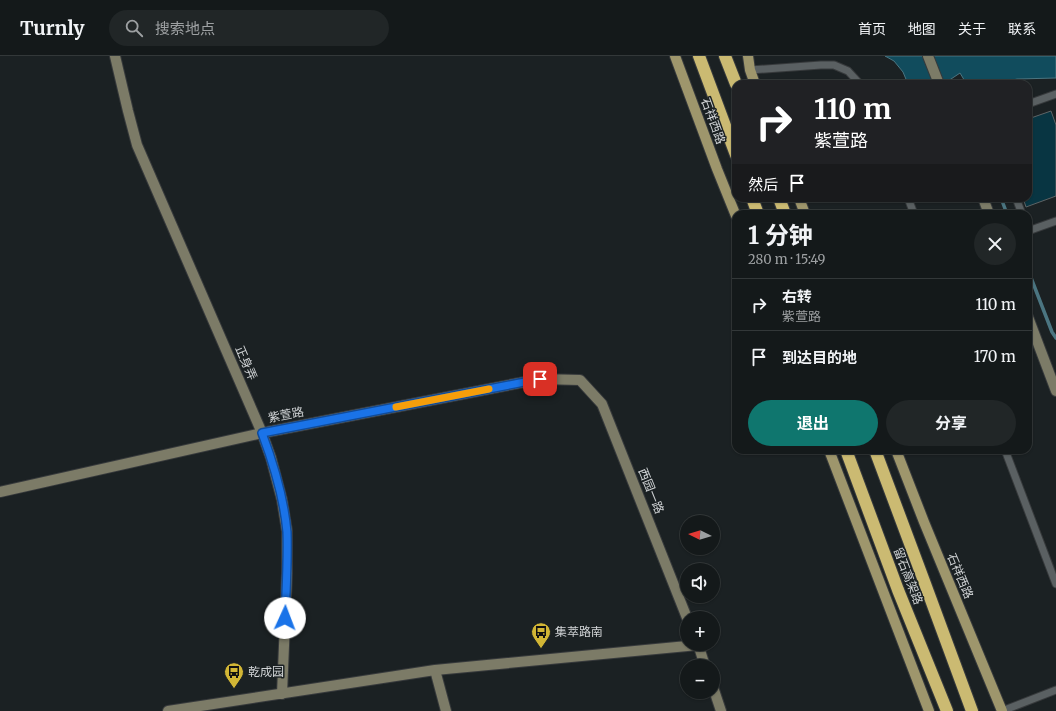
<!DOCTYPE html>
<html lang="zh">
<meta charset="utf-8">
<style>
:root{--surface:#14191a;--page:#212627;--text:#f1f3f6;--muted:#9da0a2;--line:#333839;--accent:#0f766e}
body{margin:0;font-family:Merriweather,"Noto Sans SC",serif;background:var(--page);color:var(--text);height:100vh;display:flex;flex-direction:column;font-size:15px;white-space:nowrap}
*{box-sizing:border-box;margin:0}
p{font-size:13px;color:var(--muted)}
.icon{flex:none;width:22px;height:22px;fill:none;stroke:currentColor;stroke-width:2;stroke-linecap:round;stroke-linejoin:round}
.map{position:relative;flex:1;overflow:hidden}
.drawer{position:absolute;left:732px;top:154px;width:300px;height:244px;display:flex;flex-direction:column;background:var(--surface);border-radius:12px;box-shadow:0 1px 3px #0004,0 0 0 1px var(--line)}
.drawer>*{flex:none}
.top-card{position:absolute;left:732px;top:24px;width:300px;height:122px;border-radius:12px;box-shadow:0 1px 3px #0004,0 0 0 1px var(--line);background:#202124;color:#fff;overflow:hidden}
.needle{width:26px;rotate:275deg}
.controls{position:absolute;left:680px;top:459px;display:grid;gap:8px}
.controls a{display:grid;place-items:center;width:40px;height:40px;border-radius:50%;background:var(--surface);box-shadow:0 1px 3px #0004,0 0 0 1px var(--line);font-size:20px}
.pin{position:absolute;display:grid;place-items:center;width:34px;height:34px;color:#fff;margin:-17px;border-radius:8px;box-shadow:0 2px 6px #0006}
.me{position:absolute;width:44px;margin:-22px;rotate:2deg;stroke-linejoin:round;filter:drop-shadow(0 0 3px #0008)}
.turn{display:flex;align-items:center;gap:14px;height:84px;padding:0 16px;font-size:18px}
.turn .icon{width:52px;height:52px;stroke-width:2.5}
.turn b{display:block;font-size:28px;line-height:34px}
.then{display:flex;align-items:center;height:38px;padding:0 16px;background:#0003;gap:8px;font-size:15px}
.round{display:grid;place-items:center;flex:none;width:42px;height:42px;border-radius:21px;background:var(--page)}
.overview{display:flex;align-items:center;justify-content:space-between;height:68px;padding:0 16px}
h1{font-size:24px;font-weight:700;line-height:30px}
.button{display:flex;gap:8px;margin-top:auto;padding:8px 16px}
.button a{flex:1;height:46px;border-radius:24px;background:var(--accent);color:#fff;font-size:16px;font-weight:700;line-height:46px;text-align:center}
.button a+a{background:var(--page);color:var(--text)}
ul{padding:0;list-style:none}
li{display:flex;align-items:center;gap:12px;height:52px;padding:0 16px;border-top:1px solid var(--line)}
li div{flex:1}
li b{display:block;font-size:15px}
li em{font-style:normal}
header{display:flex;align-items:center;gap:24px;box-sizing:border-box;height:56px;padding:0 20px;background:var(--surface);border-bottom:1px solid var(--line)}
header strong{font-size:19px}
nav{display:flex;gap:22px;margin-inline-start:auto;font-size:14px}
.search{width:280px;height:36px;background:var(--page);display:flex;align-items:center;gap:10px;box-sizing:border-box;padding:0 14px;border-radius:22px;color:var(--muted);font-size:15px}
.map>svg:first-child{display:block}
</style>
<header>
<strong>Turnly</strong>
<div class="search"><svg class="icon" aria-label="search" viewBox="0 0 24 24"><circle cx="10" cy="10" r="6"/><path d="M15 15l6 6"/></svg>搜索地点</div>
<nav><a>首页</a><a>地图</a><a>关于</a><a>联系</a></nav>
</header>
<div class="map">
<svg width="1056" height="655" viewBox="0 0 1056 655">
<rect width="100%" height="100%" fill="#1b2123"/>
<path fill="#114c5d" stroke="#4b7581" d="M 885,0 L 1056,0 L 1056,22 L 1017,23 L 997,28 L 970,28 L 966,27 L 960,17 L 945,27 L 938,28 L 908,28 L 903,16 L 894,5 Z"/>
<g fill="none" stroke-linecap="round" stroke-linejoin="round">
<path stroke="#4b7581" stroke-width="3.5" d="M 1001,142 L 1007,158
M 1028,214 L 1052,276 L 1056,282"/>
</g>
<path fill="#083542" stroke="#5e6466" d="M 1051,55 L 1056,69 L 1056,140 L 1026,151 L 1023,142 L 1028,142 L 1028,63 Z"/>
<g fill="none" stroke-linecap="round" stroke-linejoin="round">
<defs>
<path id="lane" d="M 750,14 L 821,9 L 834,9 L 848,15 L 860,28
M 1028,48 L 1056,38
M 908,142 L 914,158
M 1016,142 L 1022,158
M 1028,175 L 1056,165
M 1005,394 L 1056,528
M 1002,655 L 1056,634"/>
<path id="secondary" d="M 115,0 L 128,55 L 137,89 L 262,377 L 271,402 L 282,444 L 287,475 L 287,517 L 282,638
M 928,0 L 939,28
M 983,142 L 989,158
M 1028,261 L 1056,335
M 0,436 L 262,377 L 540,323 L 580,324 L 602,348 L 687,562
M 698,588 L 705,610
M 435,614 L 446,655
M 713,631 L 721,655
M 168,655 L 435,614 L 698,589"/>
<path id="primary" d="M 675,0 L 717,113 L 736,160
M 748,0 L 750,14 L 755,28
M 799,142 L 805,158
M 829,394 L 929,655
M 896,394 L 924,466 L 1002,655"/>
<path id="highway" d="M 699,0 L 736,99
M 725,0 L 736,28
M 752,142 L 758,158
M 779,142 L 785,158
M 846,394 L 898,534 L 947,655
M 875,394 L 924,525 L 972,655"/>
</defs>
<use href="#lane" stroke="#373a3c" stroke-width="9"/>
<use href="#secondary" stroke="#373a3c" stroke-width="12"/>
<use href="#primary" stroke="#373a3c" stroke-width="12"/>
<use href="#highway" stroke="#373a3c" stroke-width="14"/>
<use href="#lane" stroke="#5a6062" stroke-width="7"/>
<use href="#secondary" stroke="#7c7b67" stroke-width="10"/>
<use href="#primary" stroke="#9e966c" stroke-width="10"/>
<use href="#highway" stroke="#cbba72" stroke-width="12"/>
</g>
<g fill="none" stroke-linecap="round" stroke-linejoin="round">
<defs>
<path id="route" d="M 285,562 C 286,534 288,504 287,476 C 284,442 274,409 262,377 L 540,323"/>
</defs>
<use href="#route" stroke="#114b97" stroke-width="10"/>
<use href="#route" stroke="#1a73e8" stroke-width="7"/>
<path stroke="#f59e0b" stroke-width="7" d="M 396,351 L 489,333"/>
</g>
<defs>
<symbol id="bus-pin" viewBox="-11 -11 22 30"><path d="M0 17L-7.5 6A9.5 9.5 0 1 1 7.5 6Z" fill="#d2b635" stroke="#1b2123"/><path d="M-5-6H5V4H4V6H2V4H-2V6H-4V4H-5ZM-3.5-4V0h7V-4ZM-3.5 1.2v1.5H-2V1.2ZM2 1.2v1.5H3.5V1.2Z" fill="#111"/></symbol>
</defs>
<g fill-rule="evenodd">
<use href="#bus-pin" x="530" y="565" width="22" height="30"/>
<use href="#bus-pin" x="223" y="605" width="22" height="30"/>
</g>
<g text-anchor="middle" stroke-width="3" stroke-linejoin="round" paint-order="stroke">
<g font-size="12" fill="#d1d4d6" stroke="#1b2123">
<text transform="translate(713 65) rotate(70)" y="4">石祥西路</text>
<text transform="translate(246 307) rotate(67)" y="4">正身弄</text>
<text transform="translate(286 359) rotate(-11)" y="4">紫萱路</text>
<text transform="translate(651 435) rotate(68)" y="4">西园一路</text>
<text transform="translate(908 520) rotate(69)" y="4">留石高架路</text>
<text transform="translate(960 520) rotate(67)" y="4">石祥西路</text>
</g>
<g font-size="12" fill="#d1d4d6" stroke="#1b2123" text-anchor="start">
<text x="555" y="580">集萃路南</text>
<text x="248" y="620">乾成园</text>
</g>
</g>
</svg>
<div class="controls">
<a><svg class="needle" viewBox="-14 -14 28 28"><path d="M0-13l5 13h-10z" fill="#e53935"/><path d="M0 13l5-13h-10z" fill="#9da0a2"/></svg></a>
<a><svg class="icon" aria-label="sound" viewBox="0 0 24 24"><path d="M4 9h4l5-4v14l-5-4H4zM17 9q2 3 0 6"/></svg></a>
<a>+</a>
<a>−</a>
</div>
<div class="pin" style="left:540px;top:323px;background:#d93025"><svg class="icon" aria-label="arrive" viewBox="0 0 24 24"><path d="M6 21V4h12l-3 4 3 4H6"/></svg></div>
<svg class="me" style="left:285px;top:562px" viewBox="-20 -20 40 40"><circle r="19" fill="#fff"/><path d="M0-13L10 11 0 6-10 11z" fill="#1a73e8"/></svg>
<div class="top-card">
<div class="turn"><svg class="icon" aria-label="right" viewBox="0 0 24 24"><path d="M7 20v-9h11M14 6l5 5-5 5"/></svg><div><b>110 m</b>紫萱路</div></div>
<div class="then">然后<svg class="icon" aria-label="arrive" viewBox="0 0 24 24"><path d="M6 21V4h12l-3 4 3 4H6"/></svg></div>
</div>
<section class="drawer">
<div class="overview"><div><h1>1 分钟</h1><p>280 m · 15:49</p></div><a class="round"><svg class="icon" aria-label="close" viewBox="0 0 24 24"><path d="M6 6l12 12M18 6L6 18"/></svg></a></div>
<ul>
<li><svg class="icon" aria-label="right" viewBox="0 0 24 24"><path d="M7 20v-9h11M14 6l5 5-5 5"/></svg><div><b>右转</b><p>紫萱路</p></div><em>110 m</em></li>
<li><svg class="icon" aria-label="arrive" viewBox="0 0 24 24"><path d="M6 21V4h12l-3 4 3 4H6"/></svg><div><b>到达目的地</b></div><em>170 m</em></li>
</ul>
<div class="button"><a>退出</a><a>分享</a></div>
</section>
</div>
